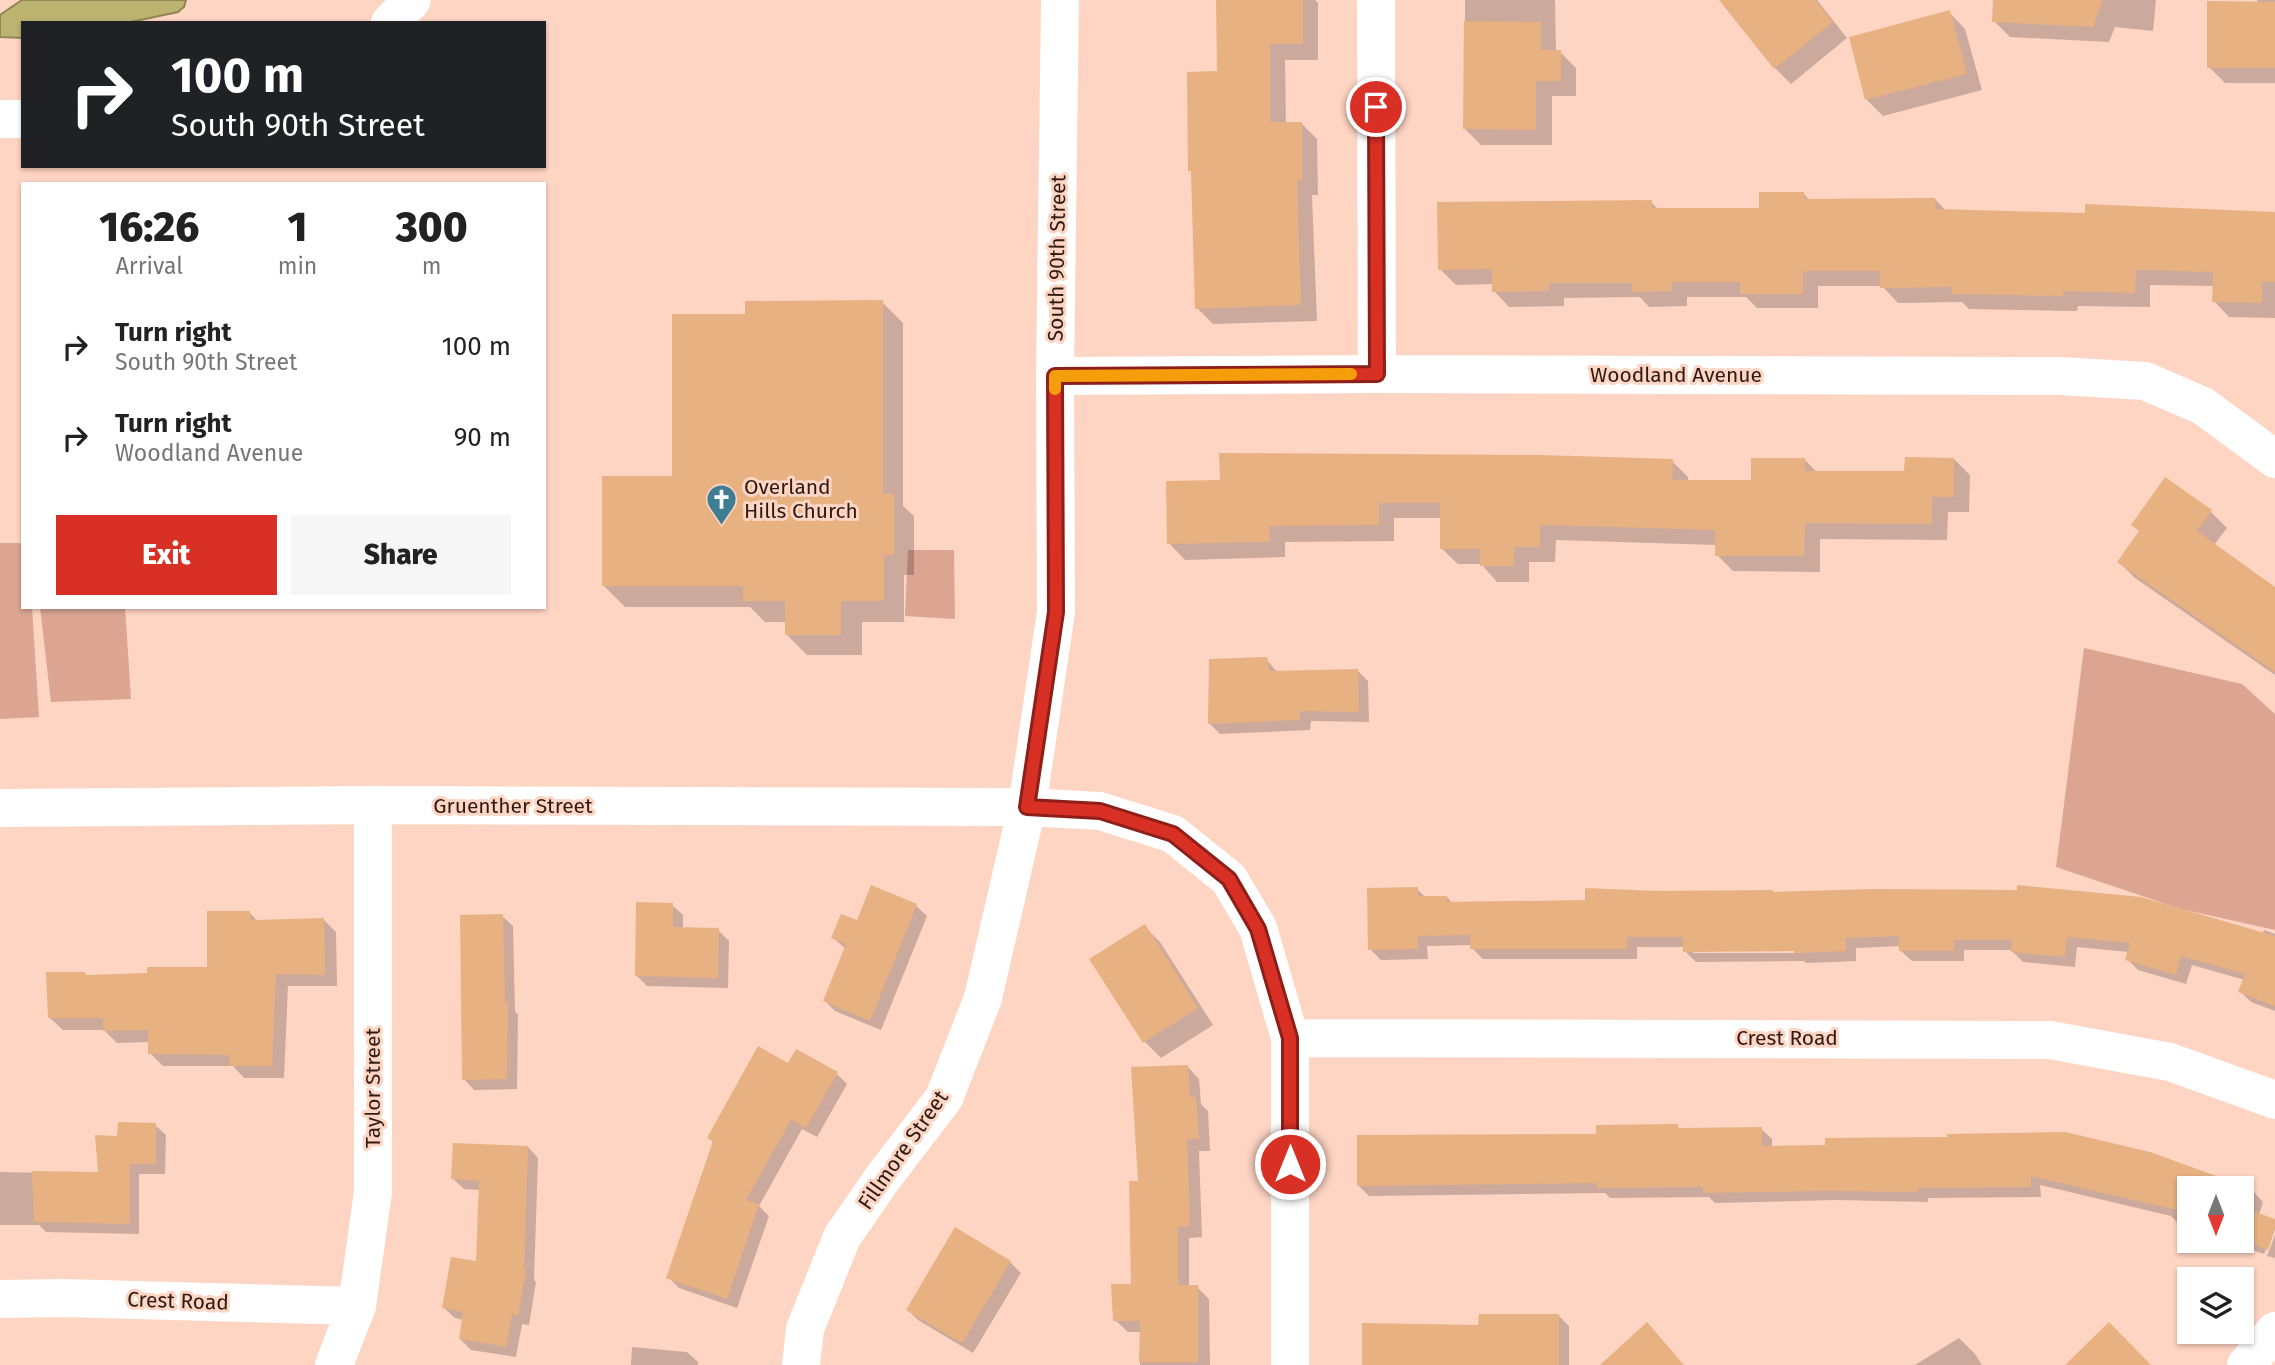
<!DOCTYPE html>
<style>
:root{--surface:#fff;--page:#f6f6f6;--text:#222;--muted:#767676;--accent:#d93025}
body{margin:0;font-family:"Fira Sans",sans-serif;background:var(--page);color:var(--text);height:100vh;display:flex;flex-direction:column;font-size:26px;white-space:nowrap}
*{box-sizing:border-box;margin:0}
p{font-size:23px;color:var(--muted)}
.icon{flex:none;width:38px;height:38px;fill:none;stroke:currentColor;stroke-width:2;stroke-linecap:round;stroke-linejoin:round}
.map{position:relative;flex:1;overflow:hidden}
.details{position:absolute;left:21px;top:182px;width:525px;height:427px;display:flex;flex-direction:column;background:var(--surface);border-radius:0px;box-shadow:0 2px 5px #0004}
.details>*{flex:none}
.guide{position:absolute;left:21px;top:21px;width:525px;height:147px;border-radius:0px;box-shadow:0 2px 5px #0004;background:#202124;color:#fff;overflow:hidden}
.needle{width:46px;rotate:180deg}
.controls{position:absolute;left:2177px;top:1176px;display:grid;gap:14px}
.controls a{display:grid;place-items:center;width:77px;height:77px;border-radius:0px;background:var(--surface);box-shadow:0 2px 5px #0004;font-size:35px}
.pin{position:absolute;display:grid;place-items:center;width:60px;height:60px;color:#fff;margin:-30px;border:4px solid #fff;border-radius:50%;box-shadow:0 2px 7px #0007}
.me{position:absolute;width:77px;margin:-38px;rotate:0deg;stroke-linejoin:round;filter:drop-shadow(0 0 5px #0008)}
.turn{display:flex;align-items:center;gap:24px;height:147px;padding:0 35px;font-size:32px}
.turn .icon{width:91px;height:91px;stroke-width:2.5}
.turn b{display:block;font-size:49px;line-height:60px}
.eta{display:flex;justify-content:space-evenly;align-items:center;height:119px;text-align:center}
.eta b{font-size:42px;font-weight:800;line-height:49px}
.button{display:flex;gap:14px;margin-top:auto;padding:14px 35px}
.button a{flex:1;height:80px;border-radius:0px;background:var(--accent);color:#fff;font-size:28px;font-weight:800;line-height:80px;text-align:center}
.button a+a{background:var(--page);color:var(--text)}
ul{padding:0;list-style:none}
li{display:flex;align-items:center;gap:21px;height:91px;padding:0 35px}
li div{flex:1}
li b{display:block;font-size:26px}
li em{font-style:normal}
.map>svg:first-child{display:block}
</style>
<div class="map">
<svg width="2275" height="1365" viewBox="0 0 2275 1365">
<rect width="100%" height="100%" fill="#fed4c3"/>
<path fill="#dba591" d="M 0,543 L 23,543 L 23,607 L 32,607 L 39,717 L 0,719 Z
M 908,550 L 954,550 L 955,619 L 905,616 Z
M 40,607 L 125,607 L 131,699 L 51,702 Z
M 2084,648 L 2242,684 L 2275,714 L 2275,930 L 2181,909 L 2056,867 Z"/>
<path fill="#bbb36f" stroke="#918554" stroke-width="2" d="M 22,0 L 186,0 L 184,7 L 178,12 L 126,23 L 23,23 L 23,38 L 0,37 L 0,15 Z"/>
<path fill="#0003" fill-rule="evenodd" d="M 1218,0 L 1315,0 L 1318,3 L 1318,60 L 1285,60 L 1286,124 L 1301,123 L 1317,139 L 1318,195 L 1312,195 L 1317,321 L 1213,324 L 1197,308 L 1193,173 L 1190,170 L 1218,73 Z
M 1465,0 L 1555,0 L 1556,52 L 1560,52 L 1576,68 L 1576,96 L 1552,96 L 1552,145 L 1481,145 L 1465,129 Z
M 1732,0 L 1817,0 L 1847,38 L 1791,84 L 1775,68 Z
M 1995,0 L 2156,0 L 2153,31 L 2115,27 L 2109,42 L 2010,37 L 1994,21 Z
M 2257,0 L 2275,0 L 2275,83 L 2225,83 L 2209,67 L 2257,3 Z
M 1949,12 L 1965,29 L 1982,90 L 1883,116 L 1867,100 L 1851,38 Z
M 1803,193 L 1810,201 L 1935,199 L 1946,211 L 2087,215 L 2275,213 L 2275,318 L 2229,317 L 2214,301 L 2214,286 L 2150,285 L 2150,307 L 2078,306 L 2077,311 L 1969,309 L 1962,302 L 1898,303 L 1882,286 L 1818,286 L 1818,308 L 1757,308 L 1746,297 L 1687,297 L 1687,306 L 1649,307 L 1640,297 L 1564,298 L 1564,306 L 1509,307 L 1494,291 L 1494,284 L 1456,285 L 1440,269 L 1651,202 L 1659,210 L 1760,210 Z
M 882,302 L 903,323 L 903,506 L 914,516 L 914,575 L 904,575 L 904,622 L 862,622 L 862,655 L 807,655 L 787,635 L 787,622 L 765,622 L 750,607 L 625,607 L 604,586 L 674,478 L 747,315 Z
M 1954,459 L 1970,475 L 1969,512 L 1948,512 L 1947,540 L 1820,539 L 1820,572 L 1733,571 L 1717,555 L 1717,545 L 1556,540 L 1555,562 L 1529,562 L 1529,582 L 1497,582 L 1481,564 L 1458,564 L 1441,548 L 1442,518 L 1394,518 L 1394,541 L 1285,542 L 1285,557 L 1185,560 L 1169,543 L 1168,483 L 1672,461 L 1688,477 L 1688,481 L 1752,481 L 1805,460 L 1818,473 L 1906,473 Z
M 2211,512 L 2227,528 L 2214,545 L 2275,589 L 2275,675 L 2135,578 L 2119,562 L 2141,532 Z
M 1266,659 L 1278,673 L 1357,670 L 1368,681 L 1369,722 L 1311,721 L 1310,730 L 1220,734 L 1209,723 Z
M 872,887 L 916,906 L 927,916 L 881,1030 L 835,1011 L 825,1001 L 846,949 L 833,938 L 858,922 Z
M 1417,889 L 1425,897 L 1447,897 L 1452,903 L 1587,901 L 1774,893 L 2262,934 L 2264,930 L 2275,934 L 2275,1011 L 2251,1002 L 2240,991 L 2245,980 L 2192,965 L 2186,984 L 2138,970 L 2127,959 L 2129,952 L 2077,947 L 2075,967 L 2023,962 L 2011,950 L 1964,950 L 1964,961 L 1912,961 L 1901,951 L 1901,946 L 1856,948 L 1856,961 L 1806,963 L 1804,961 L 1696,962 L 1685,951 L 1685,947 L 1637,947 L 1637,959 L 1483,959 L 1472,948 L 1472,945 L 1427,946 L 1428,959 L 1381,960 L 1370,949 ZM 1802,949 L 1802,953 L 1693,953 L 1693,950 Z
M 672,905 L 683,915 L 683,929 L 718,930 L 729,941 L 728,988 L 647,986 L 636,975 Z
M 249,912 L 258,922 L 324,920 L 336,932 L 337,986 L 288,986 L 284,1078 L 244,1078 L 233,1066 L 163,1066 L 150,1053 L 150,1042 L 117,1043 L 104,1030 L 63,1030 L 50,1018 L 85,974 L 88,977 L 209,969 Z
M 502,916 L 513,926 L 515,1011 L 518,1015 L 517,1089 L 474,1090 L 464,1079 Z
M 1144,926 L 1160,942 L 1213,1025 L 1161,1058 L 1145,1042 Z
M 789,1065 L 837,1074 L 847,1084 L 817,1137 L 802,1129 L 759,1206 L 769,1216 L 737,1308 L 679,1288 L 668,1277 L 714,1143 L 709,1138 Z
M 1187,1066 L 1199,1079 L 1201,1104 L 1208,1111 L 1210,1151 L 1199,1151 L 1202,1237 L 1189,1238 L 1189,1287 L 1197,1287 L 1209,1299 L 1210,1365 L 1140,1365 L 1141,1332 L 1128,1332 L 1115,1320 L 1132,1286 L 1140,1183 Z
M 155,1125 L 166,1135 L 165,1174 L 139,1174 L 139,1234 L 46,1232 L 39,1225 L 0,1225 L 0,1172 L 100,1174 L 119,1137 Z
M 1677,1126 L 1681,1130 L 1761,1129 L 1772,1139 L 1772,1148 L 2149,1153 L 2253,1191 L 2263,1202 L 2259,1215 L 2275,1221 L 2275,1225 L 2264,1254 L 2226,1241 L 2242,1241 L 2242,1188 L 2189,1188 L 2189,1227 L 2179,1224 L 2171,1216 L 2040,1185 L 2041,1197 L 1928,1198 L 1928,1202 L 1836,1200 L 1715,1203 L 1709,1197 L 1610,1198 L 1605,1193 L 1369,1196 L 1358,1185 L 1598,1135 Z
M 528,1147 L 538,1158 L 534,1280 L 536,1282 L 529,1325 L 522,1324 L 516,1357 L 471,1350 L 460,1339 L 464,1320 L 455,1318 L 444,1308 L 477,1264 L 480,1190 L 464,1189 L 453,1179 Z
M 2275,1235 L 2275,1258 L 2267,1256 Z
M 1010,1262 L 1021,1273 L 973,1353 L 918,1320 L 908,1310 Z
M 1559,1316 L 1569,1326 L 1569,1365 L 1364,1365 L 1480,1327 Z
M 1959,1338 L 1975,1354 L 1982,1365 L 1915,1365 Z
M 632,1347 L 687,1352 L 698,1362 L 698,1365 L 631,1365 Z"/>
<path fill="#e7b182" d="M 1216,0 L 1303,0 L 1303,44 L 1270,44 L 1270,122 L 1302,122 L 1302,180 L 1297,180 L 1301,305 L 1195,309 L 1191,171 L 1188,171 L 1187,72 L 1217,71 Z
M 1719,0 L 1815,0 L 1833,22 L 1774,69 Z
M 1993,0 L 2103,0 L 2093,27 L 1992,22 Z
M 2207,1 L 2275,2 L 2275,68 L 2207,68 Z
M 1950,10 L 1967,74 L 1865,100 L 1849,37 Z
M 1464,21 L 1541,22 L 1541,50 L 1561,50 L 1561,81 L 1536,81 L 1536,130 L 1463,129 Z
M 1759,192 L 1804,192 L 1804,199 L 1935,198 L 1936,209 L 2085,213 L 2085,204 L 2275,212 L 2275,282 L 2262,282 L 2262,303 L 2212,302 L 2213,272 L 2136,270 L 2135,293 L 2063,291 L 2063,296 L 1951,294 L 1952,287 L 1880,288 L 1880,271 L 1803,271 L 1803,294 L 1740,294 L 1740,282 L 1672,282 L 1672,291 L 1632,292 L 1632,283 L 1549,283 L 1549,291 L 1492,292 L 1492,269 L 1438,270 L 1437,202 L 1652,200 L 1652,208 L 1759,208 Z
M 883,300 L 883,494 L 894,494 L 894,555 L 884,555 L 884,601 L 841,601 L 841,635 L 785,635 L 785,601 L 743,601 L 743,586 L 602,586 L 602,476 L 672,476 L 672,314 L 745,314 L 745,301 Z
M 1219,453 L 1540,455 L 1673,459 L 1672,480 L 1751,480 L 1751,458 L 1805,458 L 1805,471 L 1904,471 L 1905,457 L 1954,458 L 1954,497 L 1932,497 L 1932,524 L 1805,523 L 1804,556 L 1715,556 L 1715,530 L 1540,525 L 1540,547 L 1514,547 L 1514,566 L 1480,566 L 1480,549 L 1440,549 L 1440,503 L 1379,503 L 1379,525 L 1269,526 L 1270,542 L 1167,544 L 1166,481 L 1220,480 Z
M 2165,477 L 2212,510 L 2197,531 L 2275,587 L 2275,672 L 2117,562 L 2139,531 L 2131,525 Z
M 1267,657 L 1270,671 L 1358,669 L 1359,712 L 1301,711 L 1299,720 L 1208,724 L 1209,659 Z
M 871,885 L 917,904 L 870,1021 L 823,1001 L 846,944 L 831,938 L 841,914 L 857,920 Z
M 2017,885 L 2141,897 L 2275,936 L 2275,1006 L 2238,992 L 2245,974 L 2181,956 L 2176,975 L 2125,960 L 2130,943 L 2067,937 L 2065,957 L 2011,952 L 2012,940 L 1954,940 L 1954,951 L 1899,951 L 1899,936 L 1846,938 L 1846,951 L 1794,953 L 1794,951 L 1683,952 L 1683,937 L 1627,937 L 1627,949 L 1470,949 L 1470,935 L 1417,936 L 1418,949 L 1368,950 L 1367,888 L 1418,887 L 1418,896 L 1447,896 L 1447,902 L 1585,900 L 1585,888 L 1657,891 L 1773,890 L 1773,892 L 1873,889 L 2017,890 Z
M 636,902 L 673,903 L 673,927 L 719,928 L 718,978 L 635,976 Z
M 207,911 L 250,911 L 251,920 L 324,918 L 325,975 L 276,974 L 272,1066 L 230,1066 L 229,1055 L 148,1054 L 148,1030 L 103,1031 L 103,1018 L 48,1018 L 46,972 L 85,972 L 86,975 L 147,973 L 147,967 L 207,967 Z
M 503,914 L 505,1002 L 508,1002 L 507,1079 L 462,1080 L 460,915 Z
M 1145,924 L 1198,1008 L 1143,1043 L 1089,959 Z
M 758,1046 L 788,1063 L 796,1049 L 838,1072 L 806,1128 L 791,1120 L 746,1200 L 759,1204 L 727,1299 L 666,1278 L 713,1141 L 707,1138 Z
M 1188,1065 L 1190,1097 L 1196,1097 L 1199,1139 L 1187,1139 L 1190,1226 L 1178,1227 L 1178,1285 L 1198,1285 L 1198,1362 L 1139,1362 L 1140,1321 L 1113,1321 L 1111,1284 L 1131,1284 L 1129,1181 L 1138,1181 L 1131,1067 Z
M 118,1122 L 156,1123 L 156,1164 L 130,1164 L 130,1224 L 34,1222 L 32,1171 L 98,1172 L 95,1135 L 117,1136 Z
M 1678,1124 L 1678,1128 L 1762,1127 L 1762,1146 L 1825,1145 L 1825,1138 L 1947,1137 L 1947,1134 L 2065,1132 L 2150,1152 L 2241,1185 L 2241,1188 L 2189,1188 L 2189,1213 L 2031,1176 L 2031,1187 L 1918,1188 L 1918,1192 L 1825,1191 L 1703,1193 L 1703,1187 L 1597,1188 L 1597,1183 L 1357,1186 L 1357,1135 L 1596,1134 L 1596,1125 Z
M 453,1143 L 528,1146 L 524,1270 L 526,1270 L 518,1316 L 512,1314 L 506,1347 L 459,1339 L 463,1312 L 442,1308 L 451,1257 L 476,1261 L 479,1181 L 451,1179 Z
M 2242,1207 L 2275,1219 L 2275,1229 L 2268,1250 L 2242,1241 Z
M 955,1227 L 1011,1261 L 962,1343 L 906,1310 Z
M 1479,1314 L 1559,1314 L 1559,1365 L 1362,1365 L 1362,1323 L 1478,1325 Z
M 1647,1322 L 1684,1365 L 1600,1365 Z
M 2109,1322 L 2151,1365 L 2065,1365 Z"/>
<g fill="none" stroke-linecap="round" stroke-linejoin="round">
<path stroke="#fff" stroke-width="38" d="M 1376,0 L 1377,374
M 390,23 L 412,0
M 2,119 L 23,119
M 1055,376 L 1377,374 L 2060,376 L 2145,381 L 2203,406 L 2275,459
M 0,808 L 373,805 L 1027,807 L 1100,811 L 1173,834 L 1229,879 L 1258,928 L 1290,1038 L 1290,1365
M 1290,1038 L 2050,1040 L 2170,1062 L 2275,1100
M 0,1299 L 63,1298 L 357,1306
M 334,1365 L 357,1306 L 373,1192 L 373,805
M 2246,1365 L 2275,1331"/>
<path stroke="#fff" stroke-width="38" d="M 801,1365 L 805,1329 L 842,1237 L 882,1179 L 944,1098 L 983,998 L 1027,807 L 1056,612 L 1055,376 L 1060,0"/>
</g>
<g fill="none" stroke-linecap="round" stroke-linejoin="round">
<defs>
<path id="route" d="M 1290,1164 L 1290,1038 L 1258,929 L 1229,879 L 1173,834 L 1100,811 L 1027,807 L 1056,612 L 1055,376 L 1377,374 L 1376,107"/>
</defs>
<use href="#route" stroke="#8d1f18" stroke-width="18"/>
<use href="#route" stroke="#d93025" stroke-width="12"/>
<path stroke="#f59e0b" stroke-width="12" d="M 1055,389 L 1055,376 L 1351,374"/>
</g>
<defs>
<symbol id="church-pin" viewBox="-11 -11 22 30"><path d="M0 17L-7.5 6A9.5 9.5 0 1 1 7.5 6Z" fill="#3e7d92" stroke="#fed4c3"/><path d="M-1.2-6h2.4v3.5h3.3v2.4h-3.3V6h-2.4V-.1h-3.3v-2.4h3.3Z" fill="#fff"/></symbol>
</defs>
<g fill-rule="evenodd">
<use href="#church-pin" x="704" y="482" width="35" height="47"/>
</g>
<g text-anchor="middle" stroke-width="6" stroke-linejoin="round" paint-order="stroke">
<g font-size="21" fill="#2e1b14" stroke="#fed4c3">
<text transform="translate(1057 258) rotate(-89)" y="7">South 90th Street</text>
<text x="1676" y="382">Woodland Avenue</text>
<text x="513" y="813">Gruenther Street</text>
<text x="1787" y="1045">Crest Road</text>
<text transform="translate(373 1088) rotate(-90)" y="7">Taylor Street</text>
<text transform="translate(903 1150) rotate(-55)" y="7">Fillmore Street</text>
<text transform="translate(178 1301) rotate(2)" y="7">Crest Road</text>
</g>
<g font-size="21" fill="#2e1b14" stroke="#fed4c3" text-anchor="start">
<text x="744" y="494">Overland<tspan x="744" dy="24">Hills Church</tspan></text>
</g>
</g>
</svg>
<div class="controls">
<a><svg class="needle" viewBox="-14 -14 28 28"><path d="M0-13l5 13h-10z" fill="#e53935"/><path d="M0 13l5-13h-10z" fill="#767676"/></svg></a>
<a><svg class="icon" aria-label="layers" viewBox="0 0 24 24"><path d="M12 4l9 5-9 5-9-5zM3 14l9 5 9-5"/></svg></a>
</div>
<div class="pin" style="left:1376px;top:107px;background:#d93025"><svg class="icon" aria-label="arrive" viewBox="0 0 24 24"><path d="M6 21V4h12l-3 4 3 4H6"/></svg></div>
<svg class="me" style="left:1290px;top:1164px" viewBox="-20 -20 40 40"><circle r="17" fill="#d93025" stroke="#fff" stroke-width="3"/><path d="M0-11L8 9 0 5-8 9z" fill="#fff"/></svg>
<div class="guide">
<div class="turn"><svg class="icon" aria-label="right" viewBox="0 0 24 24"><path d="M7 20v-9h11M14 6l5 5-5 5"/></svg><div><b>100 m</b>South 90th Street</div></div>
</div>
<section class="details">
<div class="eta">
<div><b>16:26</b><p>Arrival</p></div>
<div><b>1</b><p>min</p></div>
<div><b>300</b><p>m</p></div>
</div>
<ul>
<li><svg class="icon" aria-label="right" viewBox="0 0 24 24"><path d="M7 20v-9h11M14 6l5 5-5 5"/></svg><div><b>Turn right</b><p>South 90th Street</p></div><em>100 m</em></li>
<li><svg class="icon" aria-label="right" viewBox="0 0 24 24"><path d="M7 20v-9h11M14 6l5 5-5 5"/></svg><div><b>Turn right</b><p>Woodland Avenue</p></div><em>90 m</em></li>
</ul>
<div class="button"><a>Exit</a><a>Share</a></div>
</section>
</div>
